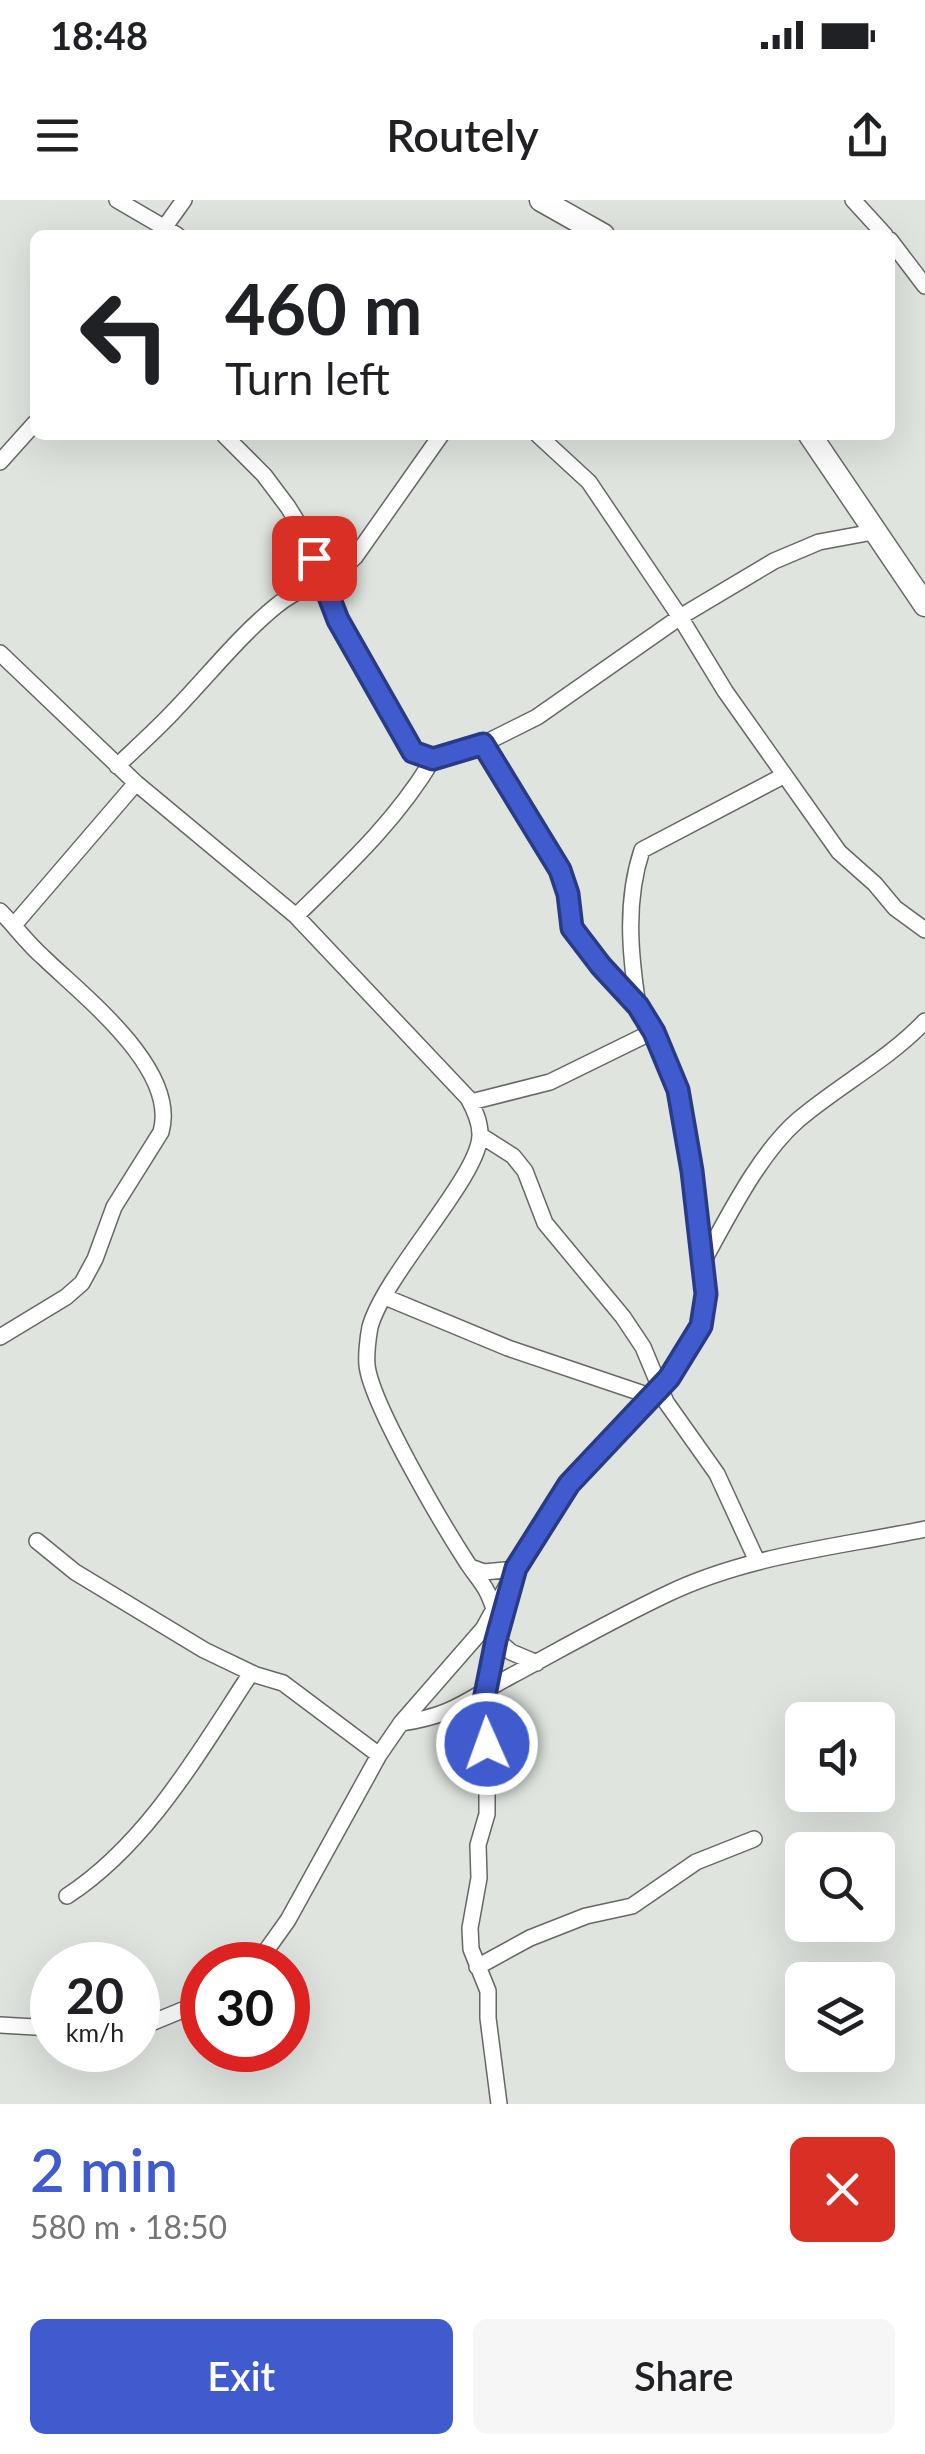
<!DOCTYPE html>
<meta charset="utf-8">
<style>
:root{--surface:#fff;--page:#f6f6f6;--text:#202124;--muted:#757577;--accent:#405bce}
body{margin:0;font-family:Lato,sans-serif;background:var(--page);color:var(--text);height:100vh;display:flex;flex-direction:column;font-size:38px;white-space:nowrap}
*{box-sizing:border-box;margin:0}
p{font-size:32px;color:var(--muted)}
.icon{flex:none;width:55px;height:55px;fill:none;stroke:currentColor;stroke-width:2;stroke-linecap:round;stroke-linejoin:round}
.map{position:relative;height:1904px;overflow:hidden}
.drawer{display:flex;flex-direction:column;background:var(--surface);flex:1}
.drawer>*{flex:none}
.hud{position:absolute;left:30px;top:30px;width:865px;height:210px;border-radius:15px;box-shadow:0 10px 40px #0002;background:#fff;color:var(--text);overflow:hidden}
.fabs{position:absolute;left:785px;top:1502px;display:grid;gap:20px}
.fabs a{display:grid;place-items:center;width:110px;height:110px;border-radius:15px;background:var(--surface);box-shadow:0 10px 40px #0002;font-size:50px}
.speed{position:absolute;left:30px;top:1742px;display:flex;gap:20px;font-size:50px;font-weight:700;text-align:center}
.speed>*{display:grid;place-content:center;width:130px;height:130px;border-radius:50%;background:var(--surface);box-shadow:0 10px 40px #0002;line-height:1}
.speed small{font-size:25px;font-weight:400}
.speed .limit{border:15px solid #d22;background:#fff;color:#111}
.pin{position:absolute;display:grid;place-items:center;width:85px;height:85px;color:#fff;margin:-42px;border-radius:20px;box-shadow:0 5px 15px #0006}
.me{position:absolute;width:110px;margin:-55px;rotate:358deg;stroke-linejoin:round;filter:drop-shadow(0 0 8px #0008)}
.turn{display:flex;align-items:center;gap:35px;height:210px;padding:0 30px;font-size:45px}
.turn .icon{width:130px;height:130px;stroke-width:2.5}
.turn b{display:block;font-size:70px;line-height:85px}
.round{display:grid;place-items:center;flex:none;width:105px;height:105px;border-radius:15px;background:var(--page)}
.head{display:flex;align-items:center;justify-content:space-between;height:170px;padding:0 30px}
h1{font-size:60px;font-weight:600;line-height:75px;color:var(--accent)}
.cta{display:flex;gap:20px;margin-top:auto;padding:20px 30px}
.cta a{flex:1;height:115px;border-radius:15px;background:var(--accent);color:#fff;font-size:40px;font-weight:600;line-height:115px;text-align:center}
.cta a+a{background:var(--page);color:var(--text)}
.status{display:flex;justify-content:space-between;align-items:center;height:70px;padding:0 50px;background:var(--surface);direction:ltr}
.status svg{height:28px;fill:currentColor}
header{display:flex;justify-content:space-between;align-items:center;height:130px;padding:0 30px;background:var(--surface);font-size:45px;font-weight:600}
.map>svg:first-child{display:block}
</style>
<div class="status"><b>18:48</b><svg viewBox="0 0 49 12"><path d="M0 12V9h3v3zM5 12V6h3v6zM10 12V3h3v9zM15 12V0h3v12zM26 1h20v11H26zM47 4h2v5h-2z"/></svg></div>
<header><svg class="icon" aria-label="menu" viewBox="0 0 24 24"><path d="M4 6h16M4 12h16M4 18h16"/></svg>Routely<svg class="icon" aria-label="share" viewBox="0 0 24 24"><path d="M12 15V3M7 8l5-5 5 5M5 13v7h14v-7"/></svg></header>
<div class="map">
<svg width="925" height="1904" viewBox="0 0 925 1904">
<rect width="100%" height="100%" fill="#dfe4df"/>
<g fill="none" stroke-linecap="round" stroke-linejoin="round">
<defs>
<path id="street" d="M 117,0 L 177,35
M 853,0 L 885,35
M 159,35 L 184,0
M 890,40 L 925,86
M 224,235 L 264,275 L 288,307 L 306,336 L 338,421 L 357,456 L 401,535 L 413,552 L 423,558 L 433,559 L 483,544 L 537,517 L 680,417 L 774,361 L 819,342 L 873,332
M 538,235 L 589,282 L 680,417 L 725,491 L 839,652 L 875,684 L 895,708 L 925,730
M 0,262 L 35,223
M 0,453 L 136,583 L 296,716 L 468,898 C 474,909 480,921 480,934 C 481,975 385,1073 370,1127 C 368,1137 366,1155 367,1165 C 371,1204 444,1327 468,1364 C 481,1383 486,1385 494,1409
M 117,566 C 136,548 155,531 173,512 C 208,476 238,437 276,406 C 302,384 330,382 355,357 L 441,235
M 0,711 C 15,726 27,743 43,757 C 83,796 179,869 161,932 L 114,1007 L 95,1059 L 82,1083 L 66,1097 L 0,1137
M 296,716 C 346,667 397,620 433,559
M 14,725 L 136,583
M 638,806 C 630,754 625,701 642,650 L 783,576
M 471,902 L 550,882 L 654,831
M 480,935 L 513,956 L 525,971 L 545,1023 L 623,1117 L 643,1147 L 666,1202 L 717,1274 L 757,1361
M 704,1060 C 729,1015 759,954 798,920 C 839,885 888,860 925,821
M 385,1097 L 508,1148 L 653,1197
M 37,1341 L 75,1372 L 204,1450 L 256,1475 L 283,1483 L 379,1555
M 473,1368 L 484,1372 L 516,1369 L 514,1376
M 496,1439 L 511,1452 L 537,1463
M 401,1523 C 453,1516 468,1499 511,1476 C 563,1448 614,1419 667,1394 C 748,1355 838,1347 925,1329
M 67,1696 C 148,1643 199,1552 251,1473
M 256,1765 L 288,1720 L 379,1555 L 401,1523 L 483,1429 L 516,1369 L 569,1284 L 662,1187 L 701,1126 L 707,1094 L 703,1046 L 678,891 L 654,831 L 638,806 L 601,766 L 572,727 L 568,694 L 560,671 L 483,544
M 477,1767 L 530,1738 L 586,1716 L 632,1706 L 696,1662 L 754,1639
M 138,1824 L 151,1823 L 202,1802
M 0,1825 L 52,1828
M 499,1904 L 488,1818 L 488,1791 L 471,1749 L 470,1728 L 479,1678 L 478,1645 L 487,1614 L 487,1543 L 481,1515 L 507,1398"/>
<path id="secondary" d="M 541,0 L 603,35
M 810,235 L 925,405"/>
</defs>
<use href="#street" stroke="#656964" stroke-width="18"/>
<use href="#secondary" stroke="#656964" stroke-width="25"/>
<use href="#street" stroke="#fff" stroke-width="15"/>
<use href="#secondary" stroke="#fff" stroke-width="22"/>
</g>
<g fill="none" stroke-linecap="round" stroke-linejoin="round">
<defs>
<path id="route" d="M 314,358 L 338,420 L 413,552 L 433,559 L 483,544 L 560,670 L 568,694 L 572,728 L 601,766 L 638,806 L 654,832 L 678,890 L 692,971 L 706,1094 L 701,1126 L 669,1178 L 569,1284 L 516,1368 L 496,1440 L 481,1515 L 487,1544"/>
</defs>
<use href="#route" stroke="#2a3b86" stroke-width="25"/>
<use href="#route" stroke="#405bce" stroke-width="18"/>
</g>
</svg>
<div class="fabs">
<a><svg class="icon" aria-label="sound" viewBox="0 0 24 24"><path d="M4 9h4l5-4v14l-5-4H4zM17 9q2 3 0 6"/></svg></a>
<a><svg class="icon" aria-label="search" viewBox="0 0 24 24"><circle cx="10" cy="10" r="6"/><path d="M15 15l6 6"/></svg></a>
<a><svg class="icon" aria-label="layers" viewBox="0 0 24 24"><path d="M12 4l9 5-9 5-9-5zM3 14l9 5 9-5"/></svg></a>
</div>
<div class="speed"><div>20<small>km/h</small></div><div class="limit">30</div></div>
<div class="pin" style="left:314px;top:358px;background:#d93025"><svg class="icon" aria-label="arrive" viewBox="0 0 24 24"><path d="M6 21V4h12l-3 4 3 4H6"/></svg></div>
<svg class="me" style="left:487px;top:1544px" viewBox="-20 -20 40 40"><circle r="17" fill="#405bce" stroke="#fff" stroke-width="3"/><path d="M0-11L8 9 0 5-8 9z" fill="#fff"/></svg>
<div class="hud">
<div class="turn"><svg class="icon" aria-label="left" viewBox="0 0 24 24"><path d="M17 20v-9H6M10 6l-5 5 5 5"/></svg><div><b>460 m</b>Turn left</div></div>
</div>
</div>
<section class="drawer">
<div class="head"><div><h1>2 min</h1><p>580 m · 18:50</p></div><a class="round" style="background:#d93025;color:#fff"><svg class="icon" aria-label="close" viewBox="0 0 24 24"><path d="M6 6l12 12M18 6L6 18"/></svg></a></div>
<div class="cta"><a>Exit</a><a>Share</a></div>
</section>
